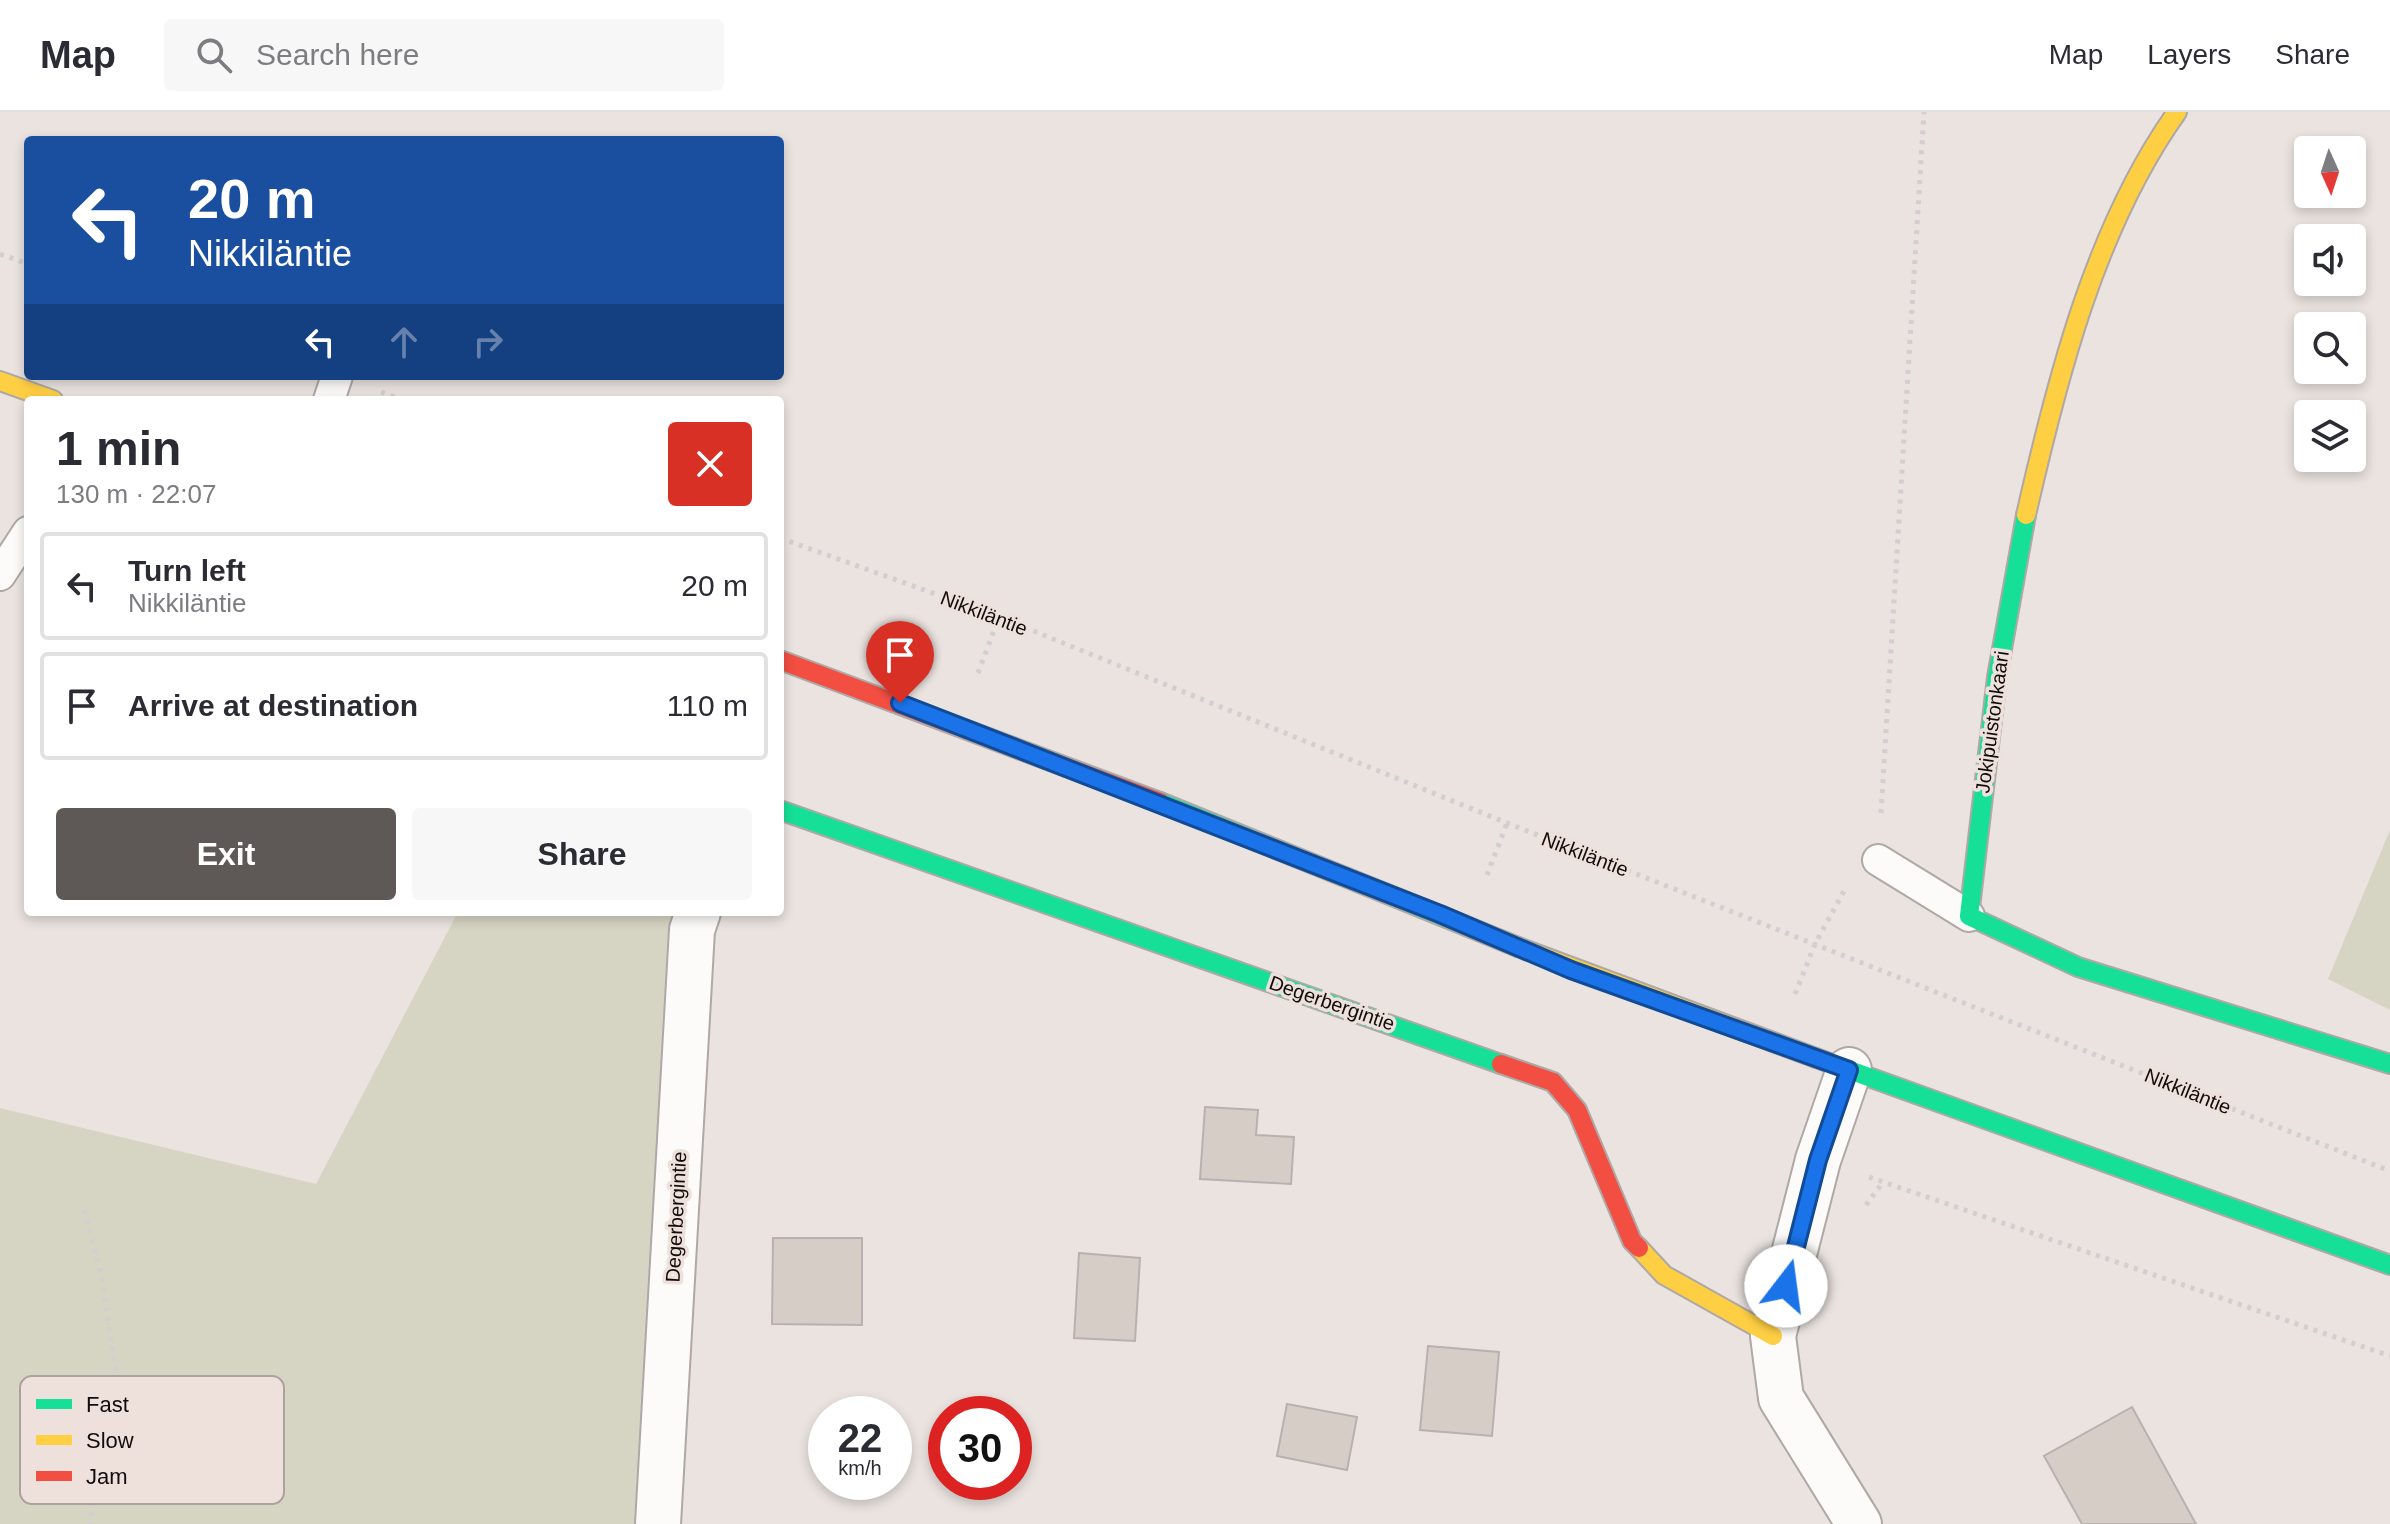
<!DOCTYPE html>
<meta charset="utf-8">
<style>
:root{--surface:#fff;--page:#f7f7f7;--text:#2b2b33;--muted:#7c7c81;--line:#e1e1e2;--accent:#5e5856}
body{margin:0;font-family:Arial,sans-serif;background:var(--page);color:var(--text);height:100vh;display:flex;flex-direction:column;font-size:30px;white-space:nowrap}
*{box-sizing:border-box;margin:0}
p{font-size:26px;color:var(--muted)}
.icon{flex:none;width:44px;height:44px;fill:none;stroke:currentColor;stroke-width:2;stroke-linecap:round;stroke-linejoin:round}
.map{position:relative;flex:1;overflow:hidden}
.sheet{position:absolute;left:24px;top:284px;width:760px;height:520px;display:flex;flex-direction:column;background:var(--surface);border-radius:8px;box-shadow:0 4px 12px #0003}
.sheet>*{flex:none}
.banner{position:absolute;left:24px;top:24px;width:760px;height:244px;border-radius:8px;box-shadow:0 4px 12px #0003;background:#1a4fa0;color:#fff;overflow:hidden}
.needle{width:52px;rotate:177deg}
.fabs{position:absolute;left:2294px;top:24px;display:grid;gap:16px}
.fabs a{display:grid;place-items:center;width:72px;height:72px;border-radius:8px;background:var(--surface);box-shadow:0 4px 12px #0003;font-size:40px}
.speed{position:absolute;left:808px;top:1284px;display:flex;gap:16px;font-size:40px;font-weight:700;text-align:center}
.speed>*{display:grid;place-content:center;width:104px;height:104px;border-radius:50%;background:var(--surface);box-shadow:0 4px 12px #0003;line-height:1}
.speed small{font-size:20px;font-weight:400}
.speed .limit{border:12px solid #d22;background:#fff;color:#111}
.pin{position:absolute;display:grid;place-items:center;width:68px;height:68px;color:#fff;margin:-82px -34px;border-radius:50% 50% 50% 0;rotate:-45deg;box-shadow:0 0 8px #0007}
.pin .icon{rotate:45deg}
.me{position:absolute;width:88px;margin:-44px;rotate:15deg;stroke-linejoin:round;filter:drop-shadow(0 0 6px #0008)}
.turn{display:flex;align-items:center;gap:28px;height:168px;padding:0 32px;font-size:36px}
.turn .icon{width:104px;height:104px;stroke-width:2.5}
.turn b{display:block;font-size:56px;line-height:68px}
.lanes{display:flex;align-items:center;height:76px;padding:0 32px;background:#0003;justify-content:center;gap:40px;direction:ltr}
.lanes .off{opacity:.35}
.round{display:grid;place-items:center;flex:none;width:84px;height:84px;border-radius:8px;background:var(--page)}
.head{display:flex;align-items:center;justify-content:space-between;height:136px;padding:0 32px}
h1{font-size:48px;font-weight:700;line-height:60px}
.primary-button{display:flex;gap:16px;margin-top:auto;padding:16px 32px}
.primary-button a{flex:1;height:92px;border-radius:8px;background:var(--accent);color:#fff;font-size:32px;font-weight:700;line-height:92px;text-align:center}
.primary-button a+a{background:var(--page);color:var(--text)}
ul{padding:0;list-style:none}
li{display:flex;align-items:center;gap:24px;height:108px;margin:0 16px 12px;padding:0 16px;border:4px solid var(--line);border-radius:8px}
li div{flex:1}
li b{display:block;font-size:30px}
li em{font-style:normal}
header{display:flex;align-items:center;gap:48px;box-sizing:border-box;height:112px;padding:0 40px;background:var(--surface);border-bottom:2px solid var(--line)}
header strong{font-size:38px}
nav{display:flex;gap:44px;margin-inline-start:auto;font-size:28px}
.search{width:560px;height:72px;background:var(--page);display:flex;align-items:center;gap:20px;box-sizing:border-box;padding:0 28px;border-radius:8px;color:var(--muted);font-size:30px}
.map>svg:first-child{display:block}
</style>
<header>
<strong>Map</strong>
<div class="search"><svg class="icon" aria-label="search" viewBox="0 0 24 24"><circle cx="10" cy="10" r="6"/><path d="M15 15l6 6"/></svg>Search here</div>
<nav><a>Map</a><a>Layers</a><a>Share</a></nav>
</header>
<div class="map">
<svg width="2390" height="1412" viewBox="0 0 2390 1412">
<rect width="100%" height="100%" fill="#eae3e0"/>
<path fill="#d6d5c4" d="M 2390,718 L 2390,898 L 2328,867 Z
M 458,800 L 698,800 L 658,1412 L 0,1412 L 0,996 L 316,1072 Z"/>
<path fill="#d5cdc6" stroke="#b7b2b0" stroke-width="2" d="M 1205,995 L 1258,998 L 1256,1023 L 1294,1025 L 1291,1072 L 1200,1067 Z
M 773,1126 L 862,1126 L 862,1213 L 772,1212 Z
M 1079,1141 L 1140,1146 L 1135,1229 L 1074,1226 Z
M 1428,1234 L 1499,1240 L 1492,1324 L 1420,1318 Z
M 1287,1292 L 1357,1305 L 1347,1358 L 1277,1344 Z
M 2132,1295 L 2196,1412 L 2082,1412 L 2044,1344 Z"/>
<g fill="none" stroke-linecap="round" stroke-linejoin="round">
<defs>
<path id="lane" d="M 329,288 L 337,264
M 0,463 L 28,420
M 1878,748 L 1969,804"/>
<path id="street" d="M 1849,958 L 1818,1048 L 1773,1224 L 1781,1286 L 1859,1412
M 658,1412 L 692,818 L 698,800"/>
<path id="fast" d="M 2026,403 L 1997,565 L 1969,804 L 2078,855 L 2390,952
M 1160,690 L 1518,835
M 780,698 L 1501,952
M 1816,946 L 2390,1153"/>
<path id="slow" d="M 0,269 L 53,288
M 2026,403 C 2057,267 2095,115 2177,0
M 1518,835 L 1816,946
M 1639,1136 L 1664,1163 L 1773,1224"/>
<path id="jam" d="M 780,548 L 1160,690
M 1501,952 L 1553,970 L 1577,998 L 1632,1129 L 1639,1136"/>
</defs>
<use href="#lane" stroke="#aea8a6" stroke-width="34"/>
<use href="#street" stroke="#aea8a6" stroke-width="48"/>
<use href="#fast" stroke="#aea8a6" stroke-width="22"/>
<use href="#slow" stroke="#aea8a6" stroke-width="22"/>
<use href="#jam" stroke="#aea8a6" stroke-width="22"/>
<path stroke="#d1cfcf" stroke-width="5" stroke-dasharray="4 6" stroke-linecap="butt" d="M 0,142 L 28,152
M 381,280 L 403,288
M 780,426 L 999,505 L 1507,711 L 2390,1059
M 978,561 L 999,505
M 1881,701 L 1924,0
M 1487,763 L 1507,711
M 1795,882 L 1815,832 L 1844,779
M 1869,1065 L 2390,1244
M 1866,1093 L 1883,1070
M 84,1098 L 101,1163 L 121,1292 L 96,1366 L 90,1412"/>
<use href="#lane" stroke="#fcfbfa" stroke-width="30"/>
<use href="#street" stroke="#fcfbfa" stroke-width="44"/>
<use href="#fast" stroke="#16e098" stroke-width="18"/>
<use href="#slow" stroke="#ffcf43" stroke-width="18"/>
<use href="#jam" stroke="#f24e42" stroke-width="18"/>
</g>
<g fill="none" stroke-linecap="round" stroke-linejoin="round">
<defs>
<path id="route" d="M 900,591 L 1440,802 L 1571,858 L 1849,958 L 1818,1048 L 1786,1174"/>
</defs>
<use href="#route" stroke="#114b97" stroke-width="20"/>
<use href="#route" stroke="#1a73e8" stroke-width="14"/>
</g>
<g text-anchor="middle" stroke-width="7" stroke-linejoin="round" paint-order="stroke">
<g font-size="20" fill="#120d0c" stroke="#eee1dc">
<text transform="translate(984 501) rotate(21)" y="7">Nikkiläntie</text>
<text transform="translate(1992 610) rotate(-82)" y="7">Jokipuistonkaari</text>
<text transform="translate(1585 742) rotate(21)" y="7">Nikkiläntie</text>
<text transform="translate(1332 891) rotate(19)" y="7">Degerbergintie</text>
<text transform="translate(2188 979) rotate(22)" y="7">Nikkiläntie</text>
<text transform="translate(676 1105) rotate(-87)" y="7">Degerbergintie</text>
</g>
</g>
<rect x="20" y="1264" width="264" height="128" rx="12" fill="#eee1dc" stroke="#aca19e" stroke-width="2"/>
<rect x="36" y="1287" width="36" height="10" fill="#16e098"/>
<rect x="36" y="1323" width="36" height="10" fill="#ffcf43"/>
<rect x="36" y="1359" width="36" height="10" fill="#f24e42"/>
<g font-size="22" fill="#120d0c">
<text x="86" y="1300">Fast</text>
<text x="86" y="1336">Slow</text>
<text x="86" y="1372">Jam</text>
</g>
</svg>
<div class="fabs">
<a><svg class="needle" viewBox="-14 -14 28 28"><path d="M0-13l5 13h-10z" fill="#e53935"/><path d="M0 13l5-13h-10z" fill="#7c7c81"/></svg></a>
<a><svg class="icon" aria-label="sound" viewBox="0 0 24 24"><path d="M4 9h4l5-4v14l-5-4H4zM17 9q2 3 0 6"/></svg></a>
<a><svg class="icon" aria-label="search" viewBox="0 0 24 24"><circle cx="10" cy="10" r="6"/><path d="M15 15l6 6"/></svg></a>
<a><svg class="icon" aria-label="layers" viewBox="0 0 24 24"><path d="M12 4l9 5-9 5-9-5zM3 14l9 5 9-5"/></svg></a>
</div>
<div class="speed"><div>22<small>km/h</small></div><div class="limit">30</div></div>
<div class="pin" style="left:900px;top:591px;background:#d93025"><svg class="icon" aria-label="arrive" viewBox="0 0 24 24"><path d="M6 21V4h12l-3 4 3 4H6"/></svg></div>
<svg class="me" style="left:1786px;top:1174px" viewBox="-20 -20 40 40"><circle r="19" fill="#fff"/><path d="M0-13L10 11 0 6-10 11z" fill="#1a73e8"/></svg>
<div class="banner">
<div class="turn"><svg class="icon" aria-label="left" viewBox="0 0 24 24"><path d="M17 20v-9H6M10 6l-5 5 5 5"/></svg><div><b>20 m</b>Nikkiläntie</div></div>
<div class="lanes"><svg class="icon" aria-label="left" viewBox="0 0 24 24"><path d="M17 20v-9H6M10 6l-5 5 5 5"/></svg><svg class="icon off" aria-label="ahead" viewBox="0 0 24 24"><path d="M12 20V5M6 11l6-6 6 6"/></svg><svg class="icon off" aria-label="right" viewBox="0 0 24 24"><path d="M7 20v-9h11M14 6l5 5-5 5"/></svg></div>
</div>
<section class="sheet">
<div class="head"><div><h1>1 min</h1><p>130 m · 22:07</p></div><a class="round" style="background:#d93025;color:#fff"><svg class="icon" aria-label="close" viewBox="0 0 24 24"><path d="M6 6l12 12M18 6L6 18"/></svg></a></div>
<ul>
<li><svg class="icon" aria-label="left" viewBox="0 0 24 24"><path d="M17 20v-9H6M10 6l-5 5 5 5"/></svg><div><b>Turn left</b><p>Nikkiläntie</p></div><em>20 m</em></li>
<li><svg class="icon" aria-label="arrive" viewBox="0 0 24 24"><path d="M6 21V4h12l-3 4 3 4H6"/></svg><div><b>Arrive at destination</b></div><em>110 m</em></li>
</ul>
<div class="primary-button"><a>Exit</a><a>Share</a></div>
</section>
</div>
